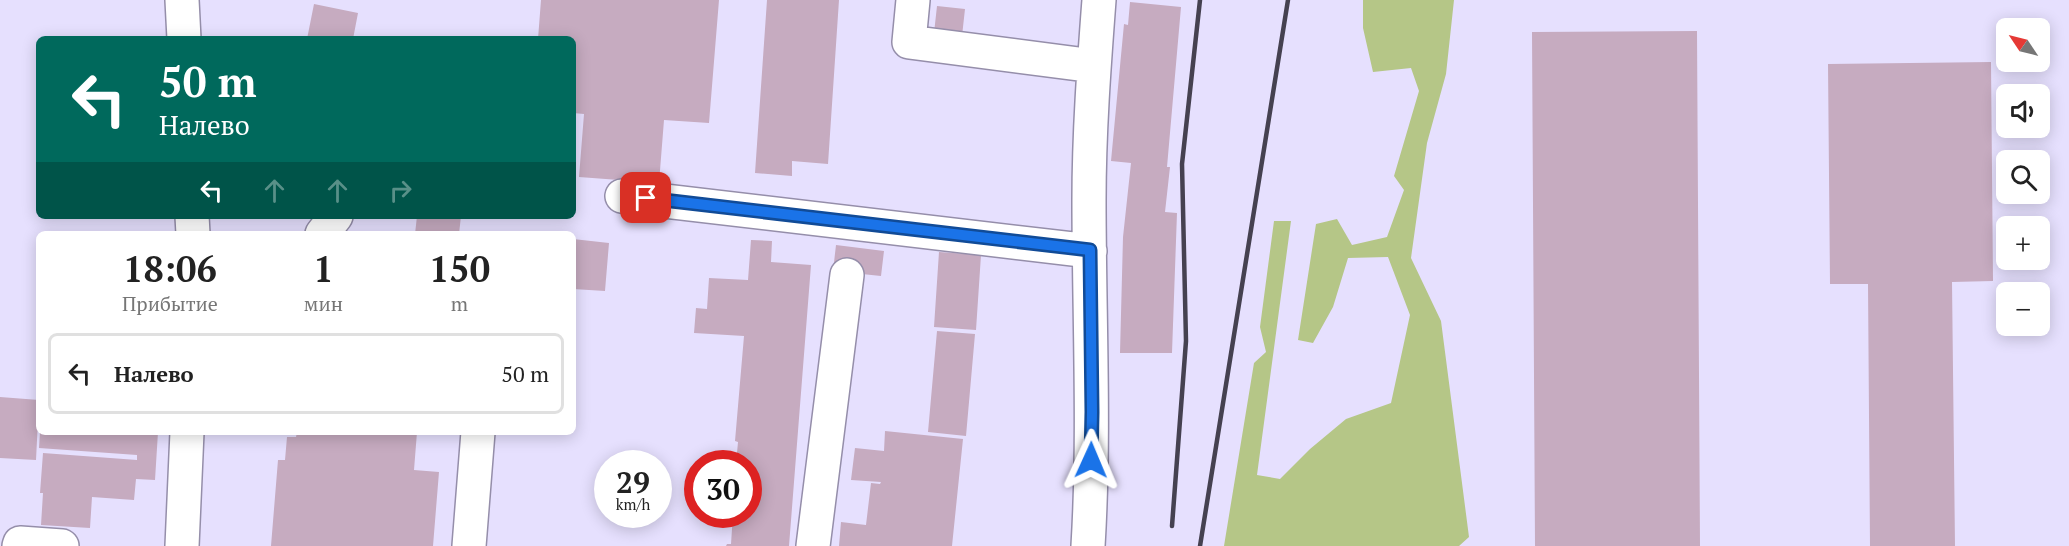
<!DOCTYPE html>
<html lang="ru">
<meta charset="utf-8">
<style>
:root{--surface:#fff;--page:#f2f2f2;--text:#222;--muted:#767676;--line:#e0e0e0}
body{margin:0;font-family:"PT Serif",serif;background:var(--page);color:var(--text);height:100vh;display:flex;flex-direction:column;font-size:22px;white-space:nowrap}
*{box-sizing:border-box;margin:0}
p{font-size:20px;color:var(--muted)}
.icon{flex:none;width:33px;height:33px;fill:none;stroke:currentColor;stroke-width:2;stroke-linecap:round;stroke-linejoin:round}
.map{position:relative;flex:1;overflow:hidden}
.side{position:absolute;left:36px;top:231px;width:540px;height:204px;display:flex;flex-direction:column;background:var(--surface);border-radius:9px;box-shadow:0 3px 15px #0003}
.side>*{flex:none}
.guide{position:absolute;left:36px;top:36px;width:540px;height:183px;border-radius:9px;box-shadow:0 3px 15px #0003;background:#00695c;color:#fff;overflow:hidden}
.needle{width:39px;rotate:305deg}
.tools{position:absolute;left:1996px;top:18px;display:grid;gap:12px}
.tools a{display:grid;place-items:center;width:54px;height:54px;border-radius:9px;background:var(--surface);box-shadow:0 3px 15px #0003;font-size:30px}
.speed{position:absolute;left:594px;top:450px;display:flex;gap:12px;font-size:30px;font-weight:700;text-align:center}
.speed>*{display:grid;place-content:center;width:78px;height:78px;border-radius:50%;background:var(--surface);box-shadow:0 3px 15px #0003;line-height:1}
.speed small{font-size:15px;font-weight:400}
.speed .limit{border:9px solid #d22;background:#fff;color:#111}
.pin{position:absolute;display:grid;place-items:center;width:51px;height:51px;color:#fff;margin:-26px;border-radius:12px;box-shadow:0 3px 9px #0006}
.me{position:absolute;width:66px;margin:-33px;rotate:1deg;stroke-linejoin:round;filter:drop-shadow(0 0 4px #0008)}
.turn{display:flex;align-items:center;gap:21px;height:126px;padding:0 24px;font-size:27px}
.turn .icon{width:78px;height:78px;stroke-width:2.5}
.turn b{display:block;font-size:42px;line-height:51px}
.lanes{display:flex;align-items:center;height:57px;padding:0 24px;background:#0003;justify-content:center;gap:30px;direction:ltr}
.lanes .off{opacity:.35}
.eta{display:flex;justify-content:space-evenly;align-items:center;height:102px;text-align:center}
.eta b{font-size:36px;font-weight:600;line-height:42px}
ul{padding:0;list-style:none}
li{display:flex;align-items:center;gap:18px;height:81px;margin:0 12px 9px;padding:0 12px;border:3px solid var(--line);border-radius:9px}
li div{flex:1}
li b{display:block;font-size:22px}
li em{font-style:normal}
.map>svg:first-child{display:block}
</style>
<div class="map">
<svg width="2069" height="546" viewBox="0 0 2069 546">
<rect width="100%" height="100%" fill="#e6e0fe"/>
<path fill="#b5c687" d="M 1363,0 L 1454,0 L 1446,74 L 1427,143 L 1411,258 L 1441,321 L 1469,537 L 1459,546 L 1224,546 L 1254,363 L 1266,352 L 1260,327 L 1274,221 L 1291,221 L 1257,475 L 1280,479 L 1310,449 L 1346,419 L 1391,403 L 1410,315 L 1388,257 L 1348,258 L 1333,307 L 1313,343 L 1298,340 L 1316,224 L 1337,219 L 1352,245 L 1387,237 L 1404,190 L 1394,176 L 1419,91 L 1411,68 L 1373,72 L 1363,28 Z"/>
<path fill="#c6abc0" d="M 541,0 L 719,0 L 709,123 L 664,120 L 659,183 L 579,177 L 584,114 L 573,113 L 573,39 L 538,39 Z
M 767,0 L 839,0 L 828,164 L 792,161 L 792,176 L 755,173 Z
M 1130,2 L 1181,7 L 1167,167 L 1170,167 L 1165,212 L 1177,213 L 1172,353 L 1120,353 L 1123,237 L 1131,163 L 1111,161 L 1124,24 L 1128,25 Z
M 314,4 L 358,13 L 353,39 L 307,39 Z
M 937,6 L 965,9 L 962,36 L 934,33 Z
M 1697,31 L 1700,546 L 1535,546 L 1532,32 Z
M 1991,62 L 1993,281 L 1952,282 L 1955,546 L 1870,546 L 1868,284 L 1830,284 L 1828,64 Z
M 417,216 L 461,216 L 459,234 L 415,234 Z
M 573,239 L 609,243 L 605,291 L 573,289 Z
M 751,240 L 772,241 L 771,262 L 811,265 L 789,546 L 726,546 L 727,544 L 731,544 L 733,514 L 748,514 L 748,464 L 736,464 L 738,442 L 735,441 L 744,336 L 694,333 L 696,308 L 707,309 L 709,278 L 748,280 Z
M 836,245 L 884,251 L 881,276 L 833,271 Z
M 939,252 L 981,255 L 976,330 L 934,327 Z
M 937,331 L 975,334 L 966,436 L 928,432 Z
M 0,397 L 39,400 L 36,460 L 0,458 Z
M 885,431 L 963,439 L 952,546 L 839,546 L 841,522 L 866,525 L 871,483 L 880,484 L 881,482 L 851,480 L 855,448 L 884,451 Z
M 40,432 L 158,432 L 155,480 L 136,479 L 134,500 L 92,497 L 90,528 L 41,525 L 43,493 L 40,493 L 43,453 L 137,460 L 137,455 L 39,448 Z
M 297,432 L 417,432 L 414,470 L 439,472 L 433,546 L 271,546 L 278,460 L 285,460 L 287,437 L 296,437 Z"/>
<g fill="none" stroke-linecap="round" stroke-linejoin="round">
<defs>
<path id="minor" d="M 182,0 L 184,39
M 913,0 L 909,42 L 1094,66
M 622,196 L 1090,251
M 192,216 L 193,234
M 322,234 L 336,216
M 19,546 L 20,543 L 62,546
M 182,546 L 187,432
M 469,546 L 478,432
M 813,546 L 847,275
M 1088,546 C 1095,431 1089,315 1089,200 C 1089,133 1094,66 1099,0"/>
</defs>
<use href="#minor" stroke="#958eaa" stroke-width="36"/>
<use href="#minor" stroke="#fff" stroke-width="33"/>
<path stroke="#454150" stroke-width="4.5" d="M 1172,526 L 1186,341 L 1182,164 L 1200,0
M 1200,546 L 1288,0"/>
</g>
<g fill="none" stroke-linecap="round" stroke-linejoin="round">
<defs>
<path id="route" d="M 646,198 L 1090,250 L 1092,412 L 1091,460"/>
</defs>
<use href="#route" stroke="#114b97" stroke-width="15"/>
<use href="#route" stroke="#1a73e8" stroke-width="10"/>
</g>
</svg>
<div class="tools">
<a><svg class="needle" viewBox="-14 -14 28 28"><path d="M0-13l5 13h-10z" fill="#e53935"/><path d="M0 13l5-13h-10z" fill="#767676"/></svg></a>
<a><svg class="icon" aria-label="sound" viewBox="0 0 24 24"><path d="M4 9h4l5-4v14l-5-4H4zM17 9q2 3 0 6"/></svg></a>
<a><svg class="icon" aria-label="search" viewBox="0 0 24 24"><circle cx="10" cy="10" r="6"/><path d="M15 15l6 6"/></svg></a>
<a>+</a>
<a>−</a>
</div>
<div class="speed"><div>29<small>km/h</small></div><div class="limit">30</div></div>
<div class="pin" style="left:646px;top:198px;background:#d93025"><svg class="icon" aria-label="arrive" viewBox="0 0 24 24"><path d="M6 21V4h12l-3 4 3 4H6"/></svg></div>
<svg class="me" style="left:1091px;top:460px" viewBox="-20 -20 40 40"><path d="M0-17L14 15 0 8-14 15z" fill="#1a73e8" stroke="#fff" stroke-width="4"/></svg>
<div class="guide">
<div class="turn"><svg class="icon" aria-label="left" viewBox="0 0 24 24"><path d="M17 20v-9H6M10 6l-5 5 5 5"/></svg><div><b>50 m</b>Налево</div></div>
<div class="lanes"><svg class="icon" aria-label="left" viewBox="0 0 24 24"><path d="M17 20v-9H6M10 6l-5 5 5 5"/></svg><svg class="icon off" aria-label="ahead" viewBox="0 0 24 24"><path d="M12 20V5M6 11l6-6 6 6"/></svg><svg class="icon off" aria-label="ahead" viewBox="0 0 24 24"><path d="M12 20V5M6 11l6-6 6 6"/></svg><svg class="icon off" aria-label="right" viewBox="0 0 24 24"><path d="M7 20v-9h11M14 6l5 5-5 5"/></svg></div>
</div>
<section class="side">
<div class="eta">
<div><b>18:06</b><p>Прибытие</p></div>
<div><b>1</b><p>мин</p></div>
<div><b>150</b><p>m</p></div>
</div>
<ul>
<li><svg class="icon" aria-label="left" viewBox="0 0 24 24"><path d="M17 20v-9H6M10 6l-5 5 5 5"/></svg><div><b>Налево</b></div><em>50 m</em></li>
</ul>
</section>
</div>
